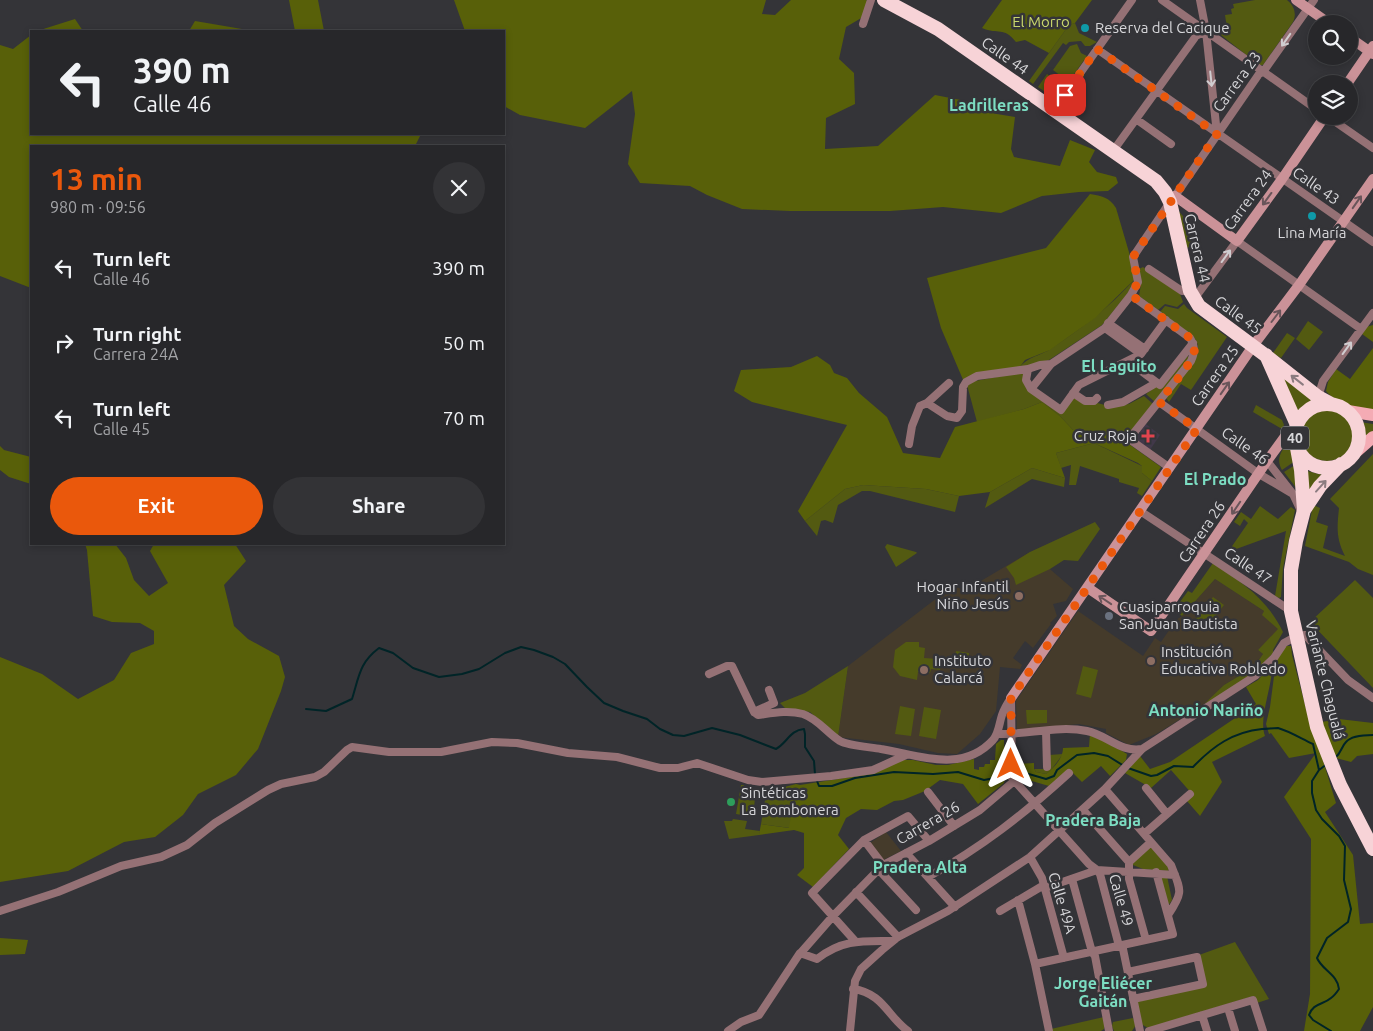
<!DOCTYPE html>
<meta charset="utf-8">
<style>
:root{--surface:#27272a;--page:#333336;--text:#f1f3f6;--muted:#a4a5a8;--line:#434447;--accent:#ea580c}
body{margin:0;font-family:Ubuntu,sans-serif;background:var(--page);color:var(--text);height:100vh;display:flex;flex-direction:column;font-size:19px;white-space:nowrap}
*{box-sizing:border-box;margin:0}
p{font-size:16px;color:var(--muted)}
.icon{flex:none;width:28px;height:28px;fill:none;stroke:currentColor;stroke-width:2;stroke-linecap:round;stroke-linejoin:round}
.map{position:relative;flex:1;overflow:hidden}
.panel{position:absolute;left:30px;top:145px;width:475px;height:400px;display:flex;flex-direction:column;background:var(--surface);border-radius:0px;box-shadow:0 2px 8px #0003,0 0 0 1px var(--line)}
.panel>*{flex:none}
.banner{position:absolute;left:30px;top:30px;width:475px;height:105px;border-radius:0px;box-shadow:0 2px 8px #0003,0 0 0 1px var(--line);background:#27272a;color:var(--text);overflow:hidden}
.fabs{position:absolute;left:1308px;top:15px;display:grid;gap:10px}
.fabs a{display:grid;place-items:center;width:50px;height:50px;border-radius:50%;background:var(--surface);box-shadow:0 2px 8px #0003,0 0 0 1px var(--line);font-size:25px}
.pin{position:absolute;display:grid;place-items:center;width:42px;height:42px;color:#fff;margin:-21px;border-radius:10px;box-shadow:0 2px 8px #0006}
.me{position:absolute;width:55px;margin:-28px;rotate:0deg;stroke-linejoin:round;filter:drop-shadow(0 0 4px #0008)}
.turn{display:flex;align-items:center;gap:18px;height:105px;padding:0 20px;font-size:22px}
.turn .icon{width:65px;height:65px;stroke-width:2.5}
.turn b{display:block;font-size:35px;line-height:42px}
.round{display:grid;place-items:center;flex:none;width:52px;height:52px;border-radius:26px;background:var(--page)}
.headline{display:flex;align-items:center;justify-content:space-between;height:85px;padding:0 20px}
h1{font-size:30px;font-weight:700;line-height:38px;color:var(--accent)}
.cta{display:flex;gap:10px;margin-top:auto;padding:10px 20px}
.cta a{flex:1;height:58px;border-radius:30px;background:var(--accent);color:#fff;font-size:20px;font-weight:700;line-height:58px;text-align:center}
.cta a+a{background:var(--page);color:var(--text)}
ul{padding:0;list-style:none}
li{display:flex;align-items:center;gap:15px;height:75px;padding:0 20px}
li div{flex:1}
li b{display:block;font-size:19px}
li em{font-style:normal}
.map>svg:first-child{display:block}
</style>
<div class="map">
<svg width="1373" height="1031" viewBox="0 0 1373 1031">
<rect width="100%" height="100%" fill="#343438"/>
<path fill="#453b2b" d="M 1030,552 L 1073,589 L 1066,601 L 1053,604 L 1057,616 L 1050,623 L 1051,624 L 1033,648 L 1025,641 L 1013,658 L 1022,665 L 1020,669 L 1000,667 L 996,711 L 980,734 L 957,754 L 938,753 L 899,744 L 838,737 L 848,666 L 954,585 L 964,591 Z
M 1215,579 L 1264,611 L 1263,615 L 1279,629 L 1258,650 L 1263,654 L 1254,667 L 1224,685 L 1204,704 L 1171,725 L 1156,734 L 1129,745 L 1106,733 L 1106,729 L 1079,724 L 1017,730 L 1016,701 L 1078,611 L 1143,656 L 1155,638 L 1161,642 L 1176,620 L 1182,616 Z
M 886,832 L 901,851 L 883,860 L 870,843 Z"/>
<path fill="#413849" d="M 1146,424 L 1160,435 L 1150,450 L 1135,439 Z"/>
<path fill="#535a11" d="M 1255,0 L 1287,0 C 1294,5 1297,14 1293,22 L 1263,65 L 1259,65 L 1221,35 L 1227,28 L 1225,15 L 1232,14 L 1231,9 L 1234,8 L 1233,4 Z
M 1075,23 L 1079,33 L 1097,42 L 1090,46 L 1085,46 L 1081,41 L 1069,42 L 1066,45 L 1063,43 L 1033,84 L 1029,81 L 1069,25 Z
M 1077,44 L 1081,53 L 1087,56 L 1056,99 L 1038,87 L 1047,74 L 1057,81 L 1061,76 L 1053,70 L 1070,46 Z
M 1178,210 C 1181,215 1184,216 1187,220 C 1192,229 1189,238 1195,246 L 1185,248 Z
M 1143,267 L 1180,294 L 1183,302 L 1177,307 L 1165,304 L 1158,310 L 1139,296 L 1141,284 L 1139,269 Z
M 1134,280 L 1128,293 L 1102,325 L 1049,360 L 1019,368 C 1028,356 1041,356 1052,348 C 1082,328 1110,307 1134,280 Z
M 1184,304 L 1187,308 L 1227,337 L 1191,390 L 1181,384 L 1169,402 L 1166,398 C 1174,386 1197,361 1198,347 C 1198,343 1196,340 1193,336 L 1160,312 L 1165,306 L 1178,309 Z
M 1308,321 L 1323,332 L 1309,350 L 1296,339 Z
M 1287,333 L 1295,338 L 1281,358 L 1273,353 Z
M 1188,356 L 1189,359 L 1155,402 L 1146,394 L 1158,385 Z
M 1024,372 L 1023,380 L 1060,413 L 1074,397 L 1105,405 L 1107,407 L 1129,404 L 1144,396 L 1153,404 L 1124,440 L 1111,432 L 1073,430 L 1060,416 L 1042,402 L 1024,409 L 977,422 L 967,385 L 970,382 Z
M 1281,375 L 1312,400 L 1303,406 L 1297,412 Z
M 1256,405 L 1282,420 L 1284,425 L 1282,429 L 1253,412 Z
M1301 435a26 26 0 1 1 52 0a26 26 0 1 1-52 0Z
M 1360,422 L 1373,424 L 1373,431 L 1364,439 Z
M 1290,440 L 1295,461 L 1282,470 C 1275,458 1282,450 1290,440 Z
M 1094,443 L 1142,466 L 1142,473 L 1152,481 L 1142,496 L 1137,493 L 1139,488 L 1119,482 L 1119,479 L 1080,466 L 1076,485 L 1069,485 L 1071,465 L 1061,468 L 1056,453 Z
M 1373,454 L 1373,575 L 1358,569 L 1349,562 L 1305,546 L 1313,505 L 1320,508 L 1316,522 L 1328,526 L 1323,548 L 1345,556 C 1336,538 1337,528 1339,508 L 1330,499 Z
M 1295,465 L 1297,489 L 1284,472 Z
M 1032,468 L 1065,478 L 1064,487 L 1032,479 L 985,508 L 990,492 Z
M 1307,471 L 1323,475 L 1309,492 Z
M 863,485 L 926,489 L 959,496 L 955,512 L 870,491 L 862,491 L 838,505 L 833,523 L 825,520 L 821,521 L 817,536 L 805,521 L 845,489 Z
M 1260,506 L 1278,519 L 1291,507 L 1295,510 L 1283,568 L 1281,597 L 1279,598 L 1275,596 L 1286,531 L 1228,552 L 1248,523 L 1244,519 L 1240,526 L 1234,522 L 1241,512 L 1251,519 Z
M 1095,522 L 1100,529 L 1078,561 L 1064,560 L 1050,569 L 1016,585 L 1014,578 L 1006,567 L 1030,552 Z
M 887,544 L 916,552 L 917,553 L 896,567 L 885,547 Z
M 1213,563 C 1242,582 1268,600 1283,632 L 1273,650 L 1273,653 C 1256,673 1228,692 1204,704 L 1224,685 L 1254,667 L 1263,654 L 1258,650 L 1278,629 L 1262,615 L 1264,611 L 1215,579 L 1182,616 L 1174,610 L 1188,591 L 1192,593 Z
M 1355,580 L 1373,598 L 1373,688 L 1310,622 Z
M 1213,597 L 1224,605 L 1207,627 L 1196,619 Z
M 906,642 L 919,642 L 919,647 L 925,648 L 924,658 L 938,659 L 939,653 L 939,656 L 955,658 L 956,651 L 969,653 L 967,668 L 941,665 L 940,670 L 931,669 L 930,673 L 918,672 L 917,680 L 900,676 L 893,667 L 895,650 Z
M 848,666 L 838,737 L 810,712 L 785,708 L 780,703 L 805,693 Z
M 1083,666 L 1098,670 L 1091,698 L 1076,694 Z
M 900,706 L 915,709 L 911,736 L 895,734 Z
M 924,707 L 941,710 L 936,739 L 919,736 Z
M 1026,710 L 1047,710 L 1047,723 L 1027,724 Z
M 1063,754 L 1051,770 L 1046,774 L 1036,772 L 1034,769 L 1049,769 L 1049,755 Z
M 741,785 L 744,785 L 743,796 L 755,798 L 753,817 L 736,814 Z
M 767,788 L 795,793 L 790,828 L 761,824 Z
M 733,819 L 747,821 L 745,829 L 760,831 L 759,835 L 729,839 L 724,821 L 732,821 Z
M 1150,847 L 1152,847 L 1170,867 L 1168,871 L 1143,869 L 1133,865 L 1133,861 Z
M 1159,876 L 1167,876 L 1172,900 L 1168,906 Z
M 1235,942 L 1269,999 L 1257,1003 L 1254,996 L 1148,1028 L 1141,1024 L 1137,1001 L 1206,986 L 1199,955 Z
M 1104,1017 L 1105,1021 L 1104,1029 L 1101,1031 L 1052,1031 L 1051,1029 Z
M 1133,1018 L 1136,1025 L 1132,1031 L 1114,1031 L 1112,1026 L 1113,1022 Z"/>
<path fill="#586009" d="M 289,0 L 318,0 L 324,31 L 295,31 Z
M 454,0 L 766,0 L 762,14 L 775,15 L 791,0 L 866,0 L 868,2 L 863,17 L 846,27 L 839,59 L 854,73 L 855,104 L 826,118 L 825,149 L 878,146 L 935,95 L 976,103 L 985,112 L 1015,117 L 1011,149 L 1014,157 L 1060,166 L 1070,140 L 1095,150 L 1089,162 L 1097,172 L 1116,177 L 1118,183 L 1108,191 L 1079,192 L 1042,196 L 1001,213 L 943,207 L 890,211 L 790,211 L 742,209 L 707,195 L 690,186 L 640,183 L 628,164 L 635,114 L 632,91 L 585,128 L 520,115 L 504,106 L 504,31 L 465,31 Z
M 1002,0 L 1092,0 L 1075,23 L 1069,25 L 1049,53 L 1025,40 L 1016,42 C 1003,26 999,35 982,28 Z
M 75,19 L 83,31 L 37,31 Z
M 195,21 L 242,29 L 244,31 L 189,31 Z
M 31,35 L 31,134 L 421,134 L 415,146 L 31,146 L 31,288 L 0,276 L 0,45 L 13,49 Z
M 1090,194 C 1102,196 1109,197 1116,208 L 1131,259 L 1134,280 L 1095,318 L 1050,350 L 1025,360 L 1019,368 L 964,382 L 941,328 L 927,278 L 1046,248 Z
M 1373,325 L 1373,342 L 1362,334 L 1366,327 Z
M 1373,348 L 1373,412 C 1360,410 1334,402 1326,391 L 1328,382 L 1336,369 L 1350,379 Z
M 817,356 L 830,365 L 834,373 L 847,378 L 859,393 L 887,417 L 903,453 L 940,458 L 955,427 L 1024,409 L 1042,402 L 1060,416 L 1073,430 L 1112,432 L 1161,467 L 1152,481 L 1142,473 L 1142,466 L 1138,463 L 1094,443 L 1056,453 L 1065,478 L 1032,468 L 990,492 L 959,496 L 926,489 L 863,485 L 845,489 L 805,521 L 798,511 L 847,425 L 752,402 L 734,391 L 741,370 L 791,367 Z
M 0,446 L 4,450 L 31,457 L 31,484 L 9,477 L 0,470 Z
M 85,544 L 115,544 L 126,558 L 134,580 L 149,596 L 168,583 L 150,551 L 154,544 L 235,544 L 246,561 L 224,585 L 234,626 L 248,639 L 279,656 L 285,677 L 281,691 L 258,749 L 236,775 L 198,794 L 183,815 L 155,837 L 124,842 L 68,871 L 0,882 L 0,657 L 42,674 L 78,699 L 114,680 L 131,653 L 154,644 L 154,631 L 140,623 L 112,622 L 93,616 L 87,550 Z
M 1286,646 L 1291,646 L 1292,655 L 1310,724 L 1339,719 L 1373,723 L 1373,754 L 1357,756 L 1351,762 L 1321,754 L 1336,803 L 1325,812 L 1353,855 L 1360,924 L 1373,923 L 1373,1007 L 1360,1031 L 1304,1031 L 1310,994 L 1311,839 L 1284,797 L 1316,753 L 1289,758 L 1271,733 L 1269,734 L 1266,724 L 1270,707 L 1276,661 Z
M 1272,665 C 1273,686 1258,718 1265,736 L 1212,762 L 1222,782 L 1200,816 L 1187,801 L 1193,795 L 1171,770 L 1151,788 L 1125,773 L 1140,756 L 1150,769 L 1170,762 L 1256,704 L 1246,687 L 1258,680 Z
M 1090,734 L 1100,738 L 1127,754 L 1126,760 L 1110,776 L 1101,766 L 1082,782 L 1069,769 L 1049,786 L 1018,777 L 1015,766 L 1018,764 L 1034,763 L 1034,769 L 1036,772 L 1046,774 C 1054,768 1063,758 1063,748 L 1089,747 Z
M 1001,740 L 1004,740 L 1005,778 L 1004,783 L 978,804 L 963,784 L 940,780 L 925,791 L 903,800 L 894,801 L 877,810 L 861,809 L 846,818 L 838,835 L 849,849 L 813,887 L 797,875 L 804,868 L 804,833 L 794,830 L 759,835 L 761,824 L 789,828 L 795,793 L 767,788 L 781,788 L 796,784 L 800,785 L 876,773 L 901,760 L 913,760 L 936,765 L 948,765 L 974,759 L 974,769 L 979,770 L 979,767 L 984,767 L 985,764 L 990,764 L 990,760 L 995,760 L 996,744 Z
M 0,938 L 28,940 L 25,954 L 0,955 Z"/>
<g fill="none" stroke-linecap="round" stroke-linejoin="round">
<path stroke="#002427" stroke-width="2" d="M 306,709 L 326,711 L 352,699 C 359,677 359,663 379,648 L 393,653 L 413,668 L 439,677 L 462,674 L 479,669 L 505,653 L 521,647 L 534,650 L 553,657 L 565,664 L 587,687 L 604,703 L 623,711 L 647,719 L 660,729 L 673,735 L 684,736 L 712,728 L 740,735 L 776,749 C 787,743 790,730 804,729 L 805,734 L 805,747 L 814,761 L 815,774
M 1335,758 C 1342,752 1341,747 1346,742 C 1351,736 1366,735 1373,735
M 1327,764 L 1319,770 L 1312,781 L 1312,793 L 1316,810 L 1322,819 L 1339,836 L 1345,846 L 1344,880 L 1351,909 L 1348,922 L 1327,938 L 1317,958 C 1322,970 1338,975 1339,989 C 1337,992 1334,996 1331,998 C 1323,1005 1313,1003 1309,1015 L 1313,1020 L 1331,1031
M 1128,768 L 1151,776 L 1157,775 L 1174,766 L 1193,767 C 1213,746 1233,732 1262,729 C 1267,729 1273,728 1278,728 C 1289,731 1302,739 1313,744 L 1319,770
M 1015,770 L 1046,779 L 1054,776 L 1057,770 L 1077,755 L 1094,753 L 1108,756 L 1124,766
M 817,781 L 819,786 L 832,786 L 855,778 L 894,772 L 933,774 L 958,772 L 984,780 L 995,778 L 1004,770 L 1010,770"/>
<path stroke="#957175" stroke-width="8" d="M 1162,0 L 1316,109
M 1200,0 L 1206,31 L 1217,134
M 863,24 L 871,0
M 1097,49 L 1373,242
M 1054,110 L 1132,0
M 1327,116 L 1373,148
M 1136,119 L 1171,144
M 1113,151 L 1196,36 L 1206,31
M 1175,196 L 1259,74 L 1263,72 L 1314,0
M 1149,269 L 1182,291 L 1190,291
M 1131,295 L 1190,338 C 1195,346 1195,352 1191,361 L 1129,439 L 1170,468
M 1194,299 L 1237,241 L 1361,329
M 1108,323 L 1145,349
M 1105,328 L 1141,354
M 1128,361 L 1160,385 L 1193,343
M 1051,364 L 1040,365 L 1028,369 L 1026,380 L 1031,389 L 1061,410 L 1079,385 L 1141,354 L 1166,320
M 1031,389 L 1051,364 L 1105,328 L 1131,295 L 1138,282 L 1133,257 L 1170,202
M 1073,393 L 1085,401 L 1094,401 L 1097,398
M 1318,397 L 1323,381 L 1373,313
M 1159,402 L 1259,474 L 1293,494
M 927,403 L 949,383
M 1108,405 L 1123,402 L 1156,383
M 909,444 L 912,426 L 920,406 L 927,403 L 947,416 L 957,418 L 962,411 L 963,387 L 966,382 L 977,376 L 1028,369
M 1267,461 L 1293,494 L 1301,511
M 1140,511 L 1291,611
M 709,674 L 727,666 L 732,666 L 754,712 L 758,715 C 773,713 788,710 803,714 C 818,719 827,733 840,741 C 849,746 870,747 881,749 C 919,755 962,774 993,740 C 999,733 999,724 1002,715 C 1004,709 1007,704 1011,698
M 1011,698 L 1012,778 L 1089,864 L 1097,870 L 1100,874 L 1119,946 L 1123,949 L 1140,1031
M 754,712 L 774,703 L 769,690
M 1046,731 L 1047,767
M 997,734 C 1027,735 1058,725 1087,731 C 1107,735 1121,753 1142,749
M 1146,788 L 1167,814
M 1105,789 L 1171,865 C 1181,891 1184,891 1168,915
M 928,792 L 954,826
M 1083,810 L 1129,862
M 1144,834 L 1190,794
M 864,840 L 883,865
M 906,853 L 955,907
M 1030,857 L 1042,878 L 1064,958
M 878,869 L 916,910
M 928,877 C 982,847 1024,814 1069,773
M 1072,879 L 1092,952 L 1095,956 L 1109,1031
M 1045,888 L 1097,870 L 1175,875
M 856,892 L 898,937
M 1018,900 L 1035,964 L 1049,1031
M 0,911 L 58,892 L 121,866 L 161,857 L 187,845 L 215,823 L 268,790 L 281,784 L 315,777 L 324,772 L 347,750 L 352,747 L 389,752 L 441,752 L 492,742 L 517,743 L 568,753 L 617,757 L 660,768 L 678,768 L 697,763 L 748,780 L 762,782 L 831,776 L 873,770 L 906,755
M 1000,911 L 1044,885
M 1146,940 L 1129,879 L 1129,862 L 1151,842
M 855,941 L 812,893 L 864,840 L 908,816 L 929,841
M 798,956 L 833,916 L 883,865 L 929,841 L 980,810 L 1013,782
M 1035,964 L 1173,934 L 1156,872
M 1128,972 L 1197,957 L 1203,984 L 1133,999
M 853,989 C 883,993 888,1017 908,1031
M 1228,1008 L 1235,1031
M 1202,1015 L 1207,1031
M 728,1031 L 741,1022 L 759,1015 L 800,953 L 817,959 C 842,939 863,941 892,941
M 850,1031 L 855,981 L 861,969 L 882,950 L 898,937 L 948,911 L 1030,857 L 1105,789 L 1142,749 L 1255,676 L 1274,658 L 1284,643 L 1295,637 L 1305,635 L 1348,680 L 1373,698
M 1149,1031 L 1253,1000 L 1263,1031"/>
<path stroke="#cb9298" stroke-width="10" d="M 1296,0 L 1330,24
M 1349,37 L 1373,54
M 1347,84 L 1373,46
M 1170,202 L 1175,196 L 1237,241 L 1282,179 L 1325,116
M 1088,588 L 1151,631 L 1267,461 L 1286,435 L 1296,427
M 1011,698 L 1253,346 L 1299,285 L 1373,179"/>
<path stroke="#f4abb4" stroke-width="12" d="M 1348,411 L 1373,415
M 1356,452 L 1373,437"/>
<path stroke="#f7d3d7" stroke-width="14" d="M 884,0 L 938,29 L 1156,181 L 1165,192 L 1170,202 L 1190,291 L 1199,306 L 1265,355 L 1318,397 L 1331,404
M 1266,355 L 1297,425
M1295 436a32 32 0 1 1 64 0a32 32 0 1 1-64 0Z
M 1297,448 L 1301,470 L 1304,510
M 1341,464 L 1320,486 L 1304,510 L 1296,541 L 1291,570 L 1291,611 L 1317,727 L 1340,785 L 1373,849"/>
</g>
<defs><path id="oneway-shaft" d="M-6 0H5M1.5-3L5.5 0L1.5 3" fill="none" stroke-width="1.6" stroke-linecap="round" stroke-linejoin="round" transform="scale(1.25)"/></defs>
<g stroke="#d0cdd0">
<use href="#oneway-shaft" transform="translate(1286 40) rotate(125)"/>
<use href="#oneway-shaft" transform="translate(1211 79) rotate(84)"/>
<use href="#oneway-shaft" transform="translate(1226 256) rotate(-54)"/>
<use href="#oneway-shaft" transform="translate(1347 348) rotate(-54)"/>
</g>
<g stroke="#69555a">
<use href="#oneway-shaft" transform="translate(1267 199) rotate(126)"/>
<use href="#oneway-shaft" transform="translate(1357 202) rotate(-55)"/>
<use href="#oneway-shaft" transform="translate(1276 316) rotate(-53)"/>
<use href="#oneway-shaft" transform="translate(1225 388) rotate(-55)"/>
<use href="#oneway-shaft" transform="translate(1236 508) rotate(124)"/>
<use href="#oneway-shaft" transform="translate(1105 600) rotate(-146)"/>
</g>
<g stroke="#8c7c80">
<use href="#oneway-shaft" transform="translate(1297 380) rotate(-142)"/>
<use href="#oneway-shaft" transform="translate(1321 486) rotate(-48)"/>
</g>
<g fill="none" stroke-linecap="round" stroke-linejoin="round">
<path stroke="#ea580c" stroke-width="9" stroke-dasharray="0 16.2" d="M 1011,764 L 1011,698 L 1197,429 L 1159,402 C 1168,390 1191,365 1194,353 C 1195,347 1193,342 1190,338 L 1131,295 L 1138,282 L 1133,257 L 1217,134 L 1097,49 L 1065,95"/>
</g>
<g fill="#0f9aa8" stroke="#343438" stroke-width="2">
<circle cx="1085" cy="28" r="5"/>
<circle cx="1312" cy="216" r="5"/>
</g>
<path fill="#e0444e" stroke="#343438" stroke-width="2" d="M1145.5 428.5h5v5h5v5h-5v5h-5v-5h-5v-5h5z"/>
<g fill="#8d6e63" stroke="#343438" stroke-width="2">
<circle cx="1019" cy="596" r="5"/>
<circle cx="1151" cy="661" r="5"/>
<circle cx="924" cy="670" r="5"/>
</g>
<circle fill="#6b7280" stroke="#343438" stroke-width="2" cx="1109" cy="616" r="5"/>
<circle fill="#2e9e5b" stroke="#343438" stroke-width="2" cx="731" cy="802" r="5"/>
<g text-anchor="middle" stroke-width="5" stroke-linejoin="round" paint-order="stroke">
<rect fill="#343438" stroke="#a6a6a9" stroke-width="1" x="1281" y="426.5" width="28" height="23" rx="4"/>
<g font-size="14" font-weight="bold" fill="#d7d7da">
<text x="1295" y="443">40</text>
</g>
<g font-size="15" fill="#c9d76c" stroke="#343438">
<text x="1041" y="27">El Morro</text>
</g>
<g font-size="15" fill="#d7d7da" stroke="#343438" text-anchor="start">
<text x="1095" y="33">Reserva del Cacique</text>
<text x="1312" y="238" text-anchor="middle">Lina María</text>
<text x="1137" y="441" text-anchor="end">Cruz Roja</text>
<text x="1009" y="592" text-anchor="end">Hogar Infantil<tspan x="1009" dy="17">Niño Jesús</tspan></text>
<text x="1119" y="612">Cuasiparroquia<tspan x="1119" dy="17">San Juan Bautista</tspan></text>
<text x="1161" y="657">Institución<tspan x="1161" dy="17">Educativa Robledo</tspan></text>
<text x="934" y="666">Instituto<tspan x="934" dy="17">Calarcá</tspan></text>
<text x="741" y="798">Sintéticas<tspan x="741" dy="17">La Bombonera</tspan></text>
</g>
<g font-size="15" fill="#d7d7da" stroke="#343438">
<text transform="translate(1005 56) rotate(35)" y="5">Calle 44</text>
<text transform="translate(1237 82) rotate(-54)" y="5">Carrera 23</text>
<text transform="translate(1316 186) rotate(35)" y="5">Calle 43</text>
<text transform="translate(1248 200) rotate(-54)" y="5">Carrera 24</text>
<text transform="translate(1197 248) rotate(77)" y="5">Carrera 44</text>
<text transform="translate(1238 315) rotate(36)" y="5">Calle 45</text>
<text transform="translate(1215 376) rotate(-55)" y="5">Carrera 25</text>
<text transform="translate(1245 446) rotate(35)" y="5">Calle 46</text>
<text transform="translate(1202 532) rotate(-56)" y="5">Carrera 26</text>
<text transform="translate(1248 566) rotate(34)" y="5">Calle 47</text>
<text transform="translate(1325 680) rotate(76)" y="5">Variante Chagualá</text>
<text transform="translate(928 823) rotate(-30)" y="5">Carrera 26</text>
<text transform="translate(1121 900) rotate(74)" y="5">Calle 49</text>
<text transform="translate(1062 903) rotate(73)" y="5">Calle 49A</text>
</g>
<g font-size="16" font-weight="bold" fill="#7cddc2" stroke="#343438">
<text x="989" y="111">Ladrilleras</text>
<text x="1119" y="372">El Laguito</text>
<text x="1215" y="485">El Prado</text>
<text x="1206" y="716">Antonio Nariño</text>
<text x="1093" y="826">Pradera Baja</text>
<text x="920" y="873">Pradera Alta</text>
<text x="1103" y="989">Jorge Eliécer<tspan x="1103" dy="18">Gaitán</tspan></text>
</g>
</g>
</svg>
<div class="fabs">
<a><svg class="icon" aria-label="search" viewBox="0 0 24 24"><circle cx="10" cy="10" r="6"/><path d="M15 15l6 6"/></svg></a>
<a><svg class="icon" aria-label="layers" viewBox="0 0 24 24"><path d="M12 4l9 5-9 5-9-5zM3 14l9 5 9-5"/></svg></a>
</div>
<div class="pin" style="left:1065px;top:95px;background:#d93025"><svg class="icon" aria-label="arrive" viewBox="0 0 24 24"><path d="M6 21V4h12l-3 4 3 4H6"/></svg></div>
<svg class="me" style="left:1011px;top:764px" viewBox="-20 -20 40 40"><path d="M0-17L14 15 0 8-14 15z" fill="#ea580c" stroke="#fff" stroke-width="4"/></svg>
<div class="banner">
<div class="turn"><svg class="icon" aria-label="left" viewBox="0 0 24 24"><path d="M17 20v-9H6M10 6l-5 5 5 5"/></svg><div><b>390 m</b>Calle 46</div></div>
</div>
<section class="panel">
<div class="headline"><div><h1>13 min</h1><p>980 m · 09:56</p></div><a class="round"><svg class="icon" aria-label="close" viewBox="0 0 24 24"><path d="M6 6l12 12M18 6L6 18"/></svg></a></div>
<ul>
<li><svg class="icon" aria-label="left" viewBox="0 0 24 24"><path d="M17 20v-9H6M10 6l-5 5 5 5"/></svg><div><b>Turn left</b><p>Calle 46</p></div><em>390 m</em></li>
<li><svg class="icon" aria-label="right" viewBox="0 0 24 24"><path d="M7 20v-9h11M14 6l5 5-5 5"/></svg><div><b>Turn right</b><p>Carrera 24A</p></div><em>50 m</em></li>
<li><svg class="icon" aria-label="left" viewBox="0 0 24 24"><path d="M17 20v-9H6M10 6l-5 5 5 5"/></svg><div><b>Turn left</b><p>Calle 45</p></div><em>70 m</em></li>
</ul>
<div class="cta"><a>Exit</a><a>Share</a></div>
</section>
</div>
